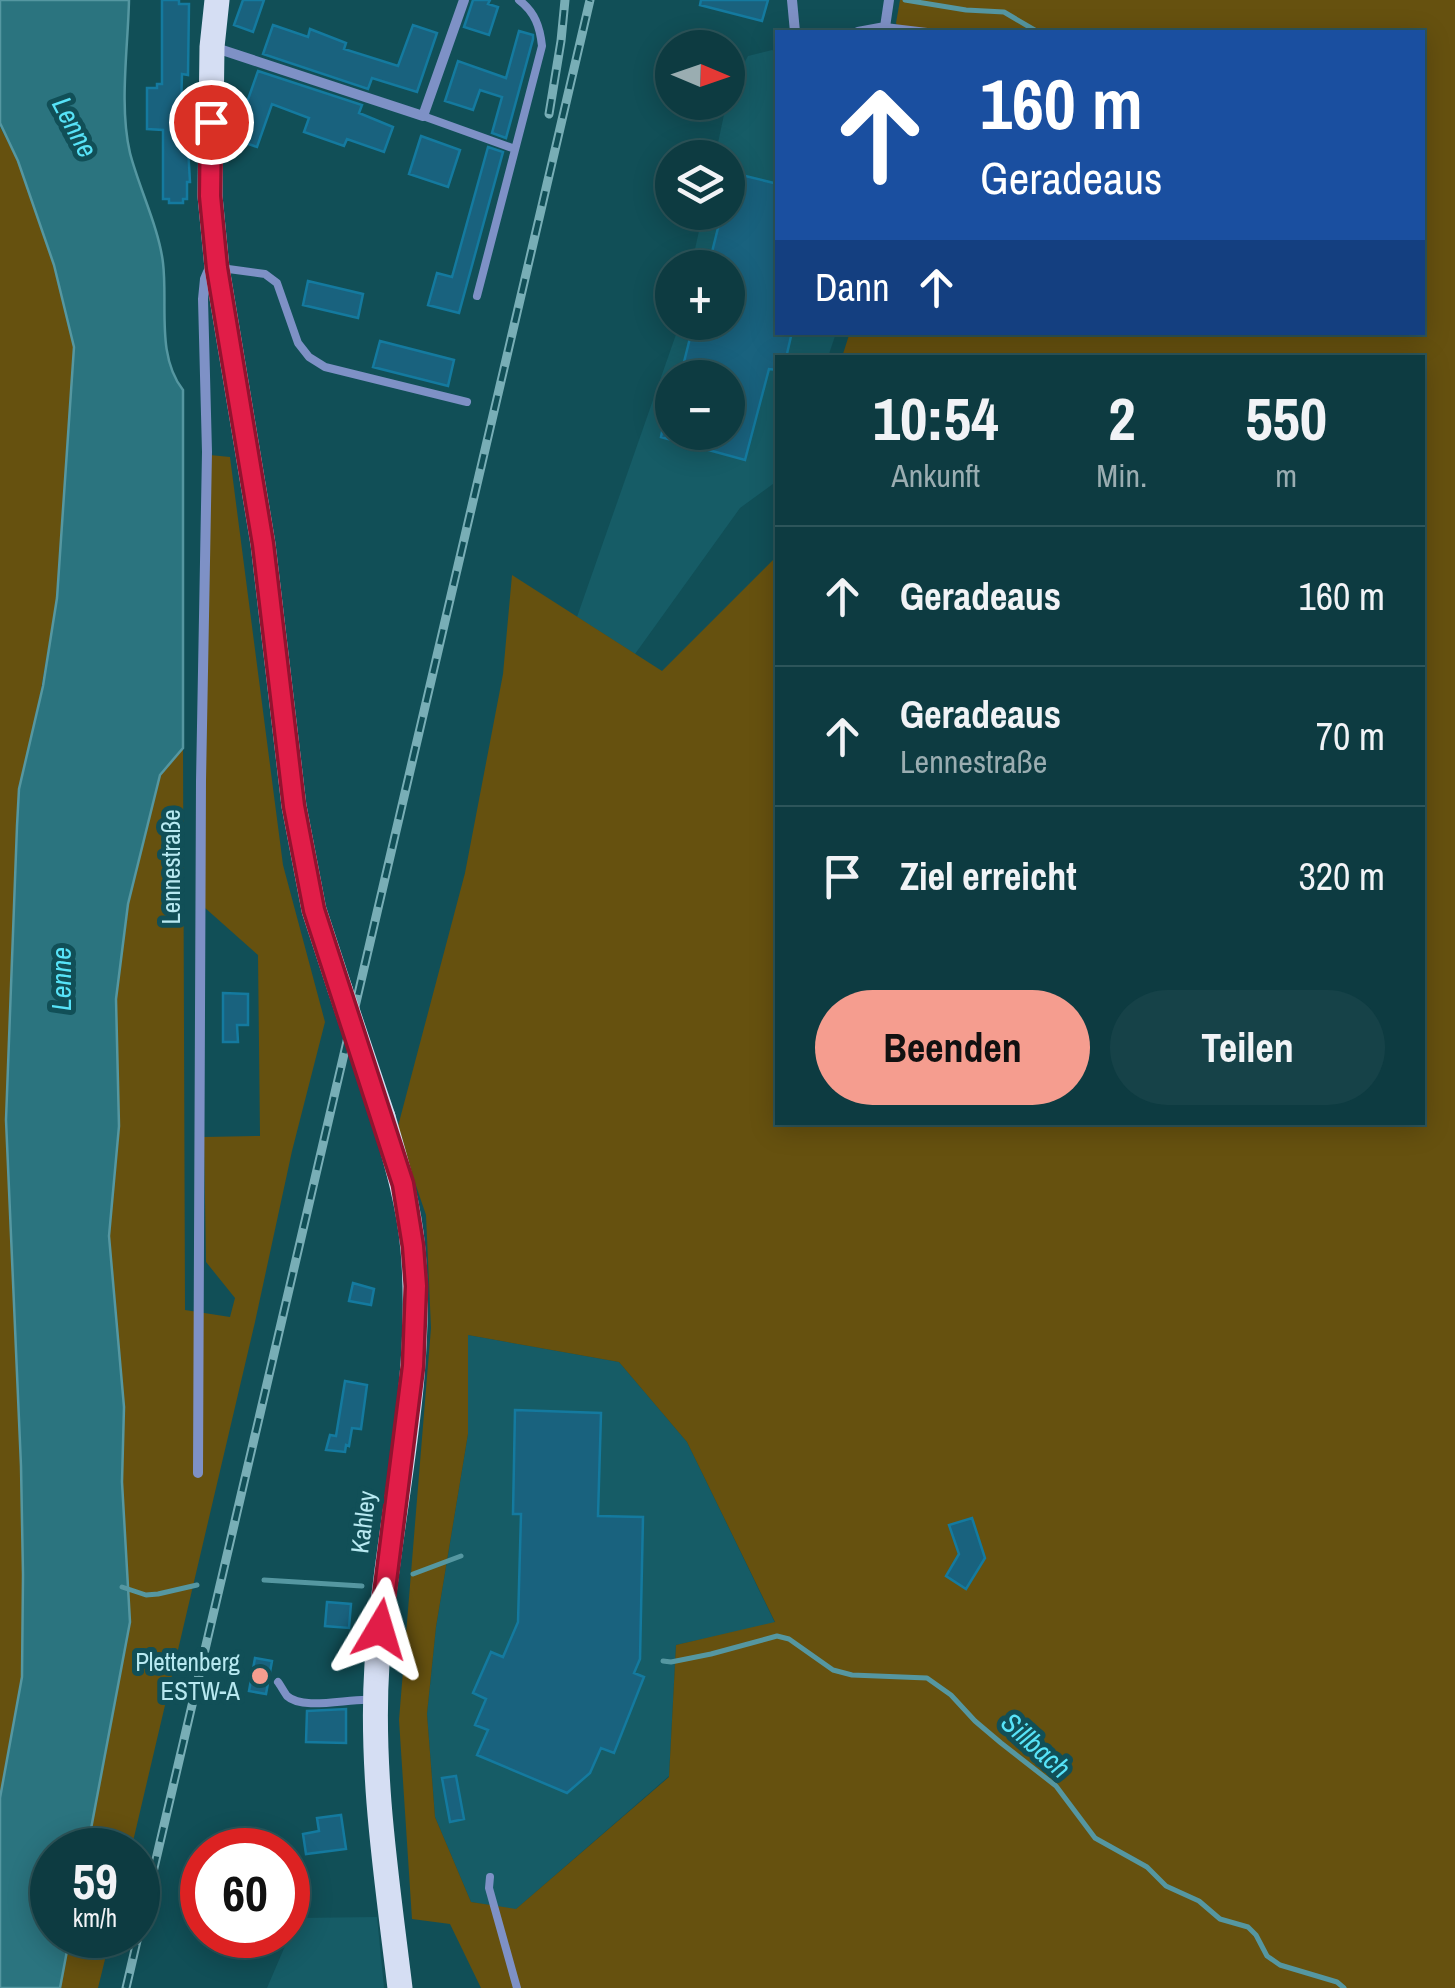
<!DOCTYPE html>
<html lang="de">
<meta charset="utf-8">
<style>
:root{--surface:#0d3b41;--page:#164248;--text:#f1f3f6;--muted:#9aadb1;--line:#2d555a;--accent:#f59d8f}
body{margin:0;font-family:"Archivo Narrow",sans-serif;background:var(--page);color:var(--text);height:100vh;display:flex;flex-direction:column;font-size:38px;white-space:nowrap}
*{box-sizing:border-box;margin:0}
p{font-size:32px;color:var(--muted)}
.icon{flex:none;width:55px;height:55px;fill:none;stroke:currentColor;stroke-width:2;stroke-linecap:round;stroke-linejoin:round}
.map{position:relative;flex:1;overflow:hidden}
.sheet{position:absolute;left:775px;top:355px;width:650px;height:770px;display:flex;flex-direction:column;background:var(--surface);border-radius:0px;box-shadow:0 5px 25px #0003,0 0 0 2px var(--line)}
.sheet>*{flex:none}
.top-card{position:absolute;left:775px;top:30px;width:650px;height:305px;border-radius:0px;box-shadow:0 5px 25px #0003,0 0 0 2px var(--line);background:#1a4fa0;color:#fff;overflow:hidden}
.needle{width:65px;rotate:92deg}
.buttons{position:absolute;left:655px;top:30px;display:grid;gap:20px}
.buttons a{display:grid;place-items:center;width:90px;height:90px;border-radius:50%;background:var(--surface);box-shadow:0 5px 25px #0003,0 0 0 2px var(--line);font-size:50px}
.speed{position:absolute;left:30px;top:1828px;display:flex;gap:20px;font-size:50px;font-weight:700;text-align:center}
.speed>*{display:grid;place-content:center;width:130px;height:130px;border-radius:50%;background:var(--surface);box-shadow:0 5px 25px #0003,0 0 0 2px var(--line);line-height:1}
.speed small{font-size:25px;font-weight:400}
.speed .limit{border:15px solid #d22;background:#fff;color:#111}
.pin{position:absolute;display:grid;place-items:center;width:85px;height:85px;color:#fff;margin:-42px;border:5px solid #fff;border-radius:50%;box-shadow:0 2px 10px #0007}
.me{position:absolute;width:110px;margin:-55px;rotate:7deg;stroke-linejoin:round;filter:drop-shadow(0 0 8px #0008)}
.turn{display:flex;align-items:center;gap:35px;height:210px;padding:0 40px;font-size:45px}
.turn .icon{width:130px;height:130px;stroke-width:2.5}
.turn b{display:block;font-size:70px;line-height:85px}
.then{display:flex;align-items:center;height:95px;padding:0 40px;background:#0003;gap:20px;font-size:38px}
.eta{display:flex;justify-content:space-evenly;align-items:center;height:170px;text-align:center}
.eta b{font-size:60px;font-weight:700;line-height:70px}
.button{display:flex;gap:20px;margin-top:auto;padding:20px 40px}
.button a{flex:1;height:115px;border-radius:60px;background:var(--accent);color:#111;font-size:40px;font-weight:700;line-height:115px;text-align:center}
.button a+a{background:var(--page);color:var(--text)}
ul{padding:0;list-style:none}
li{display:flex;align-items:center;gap:30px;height:140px;padding:0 40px;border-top:2px solid var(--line)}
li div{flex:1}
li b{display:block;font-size:38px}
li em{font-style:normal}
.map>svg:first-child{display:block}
</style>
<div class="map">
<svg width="1455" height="1988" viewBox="0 0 1455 1988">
<rect width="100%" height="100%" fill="#114f57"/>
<path fill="#165c66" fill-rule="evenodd" d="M 772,50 L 778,53 L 778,332 L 836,333 L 828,357 L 778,358 L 777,481 L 740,508 L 635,654 L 577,617 L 680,323 L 728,322 L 728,268 L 691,267 L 703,213 L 728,212 L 728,158 L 715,157 L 729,91 L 748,56 ZM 672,378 L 728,378 L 728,432 L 672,432 Z
M 468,1335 L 619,1362 L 687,1442 L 775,1623 L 676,1645 L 669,1776 L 515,1910 L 471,1902 L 435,1817 L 427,1714 L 436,1627 L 468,1434 Z
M 377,1917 L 384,1988 L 267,1988 L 297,1918 Z"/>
<path fill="#66510f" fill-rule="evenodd" d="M 900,0 L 1455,0 L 1455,1988 L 481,1988 L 450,1924 L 412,1919 L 399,1720 L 431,1328 L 426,1215 L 397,1130 L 465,873 L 503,674 L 512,575 L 662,671 L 777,556 L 778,1122 L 1422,1122 L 1422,358 L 842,357 L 850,332 L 1422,332 L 1422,32 L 899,32 L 896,23 ZM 468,1335 L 619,1362 L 687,1442 L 775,1622 L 676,1645 L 669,1777 L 516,1909 L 471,1902 L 435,1817 L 427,1714 L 436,1627 L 468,1434 Z
M 0,127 L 18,161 L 54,265 L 74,347 L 57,598 L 17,826 L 6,1120 L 21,1466 L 23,1575 L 22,1677 L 0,1798 Z
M 210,455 L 230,457 L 283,865 L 325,1022 L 292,1151 L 255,1322 L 131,1850 L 87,1850 L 130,1622 L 122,1482 L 124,1407 L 109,1236 L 119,1125 L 116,999 L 128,904 L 160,775 L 183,748 L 185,1310 L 230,1317 L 235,1298 L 206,1262 L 204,1137 L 260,1136 L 258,955 L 204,907 Z
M 70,1935 L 111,1935 L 98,1988 L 60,1988 Z"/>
<path fill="#2b747f" stroke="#5597a1" stroke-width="2.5" d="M 0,0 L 129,0 C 128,48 119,106 130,153 C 139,188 159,228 163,263 C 168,304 156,356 183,390 L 183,748 L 160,775 L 128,904 L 116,999 L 119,1126 L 109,1236 L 124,1407 L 122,1482 L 130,1622 L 87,1850 L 52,1850 L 52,1935 L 70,1935 L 60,1988 L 0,1988 L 0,1798 L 22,1677 L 23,1575 L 21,1466 L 6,1120 L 17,826 L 19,789 L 43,686 L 57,598 L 74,347 L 54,265 L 18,161 L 0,123 Z"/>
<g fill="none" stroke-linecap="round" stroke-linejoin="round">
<path stroke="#5597a1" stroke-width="5" d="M 905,0 L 966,10 L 1004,12 L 1038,32
M 413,1574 L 461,1556
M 264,1580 L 362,1586
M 122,1587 L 146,1595 L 158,1594 L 197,1585
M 663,1661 L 671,1662 L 711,1654 L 777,1636 L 789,1639 L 833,1670 L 852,1675 L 927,1678 L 951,1695 L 975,1721 L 1001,1743 L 1056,1786 L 1095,1838 L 1147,1867 L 1166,1886 L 1199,1901 L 1220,1919 L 1248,1927 L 1256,1935 L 1267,1956 L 1280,1965 L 1337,1982 L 1344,1988"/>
</g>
<path fill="#19627e" stroke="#147a9f" stroke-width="2.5" d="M 162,0 L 179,0 L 179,4 L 189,4 L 188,75 L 182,74 L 180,143 L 188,147 L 190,182 L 187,182 L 187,199 L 183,199 L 183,203 L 169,203 L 169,199 L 163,199 L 163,130 L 147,129 L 147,88 L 157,88 L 157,84 L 162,84 Z
M 243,0 L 264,0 L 253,32 L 234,25 Z
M 473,0 L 490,0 L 488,4 L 498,7 L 489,35 L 464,27 Z
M 701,0 L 768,0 L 762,21 L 700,5 Z
M 273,25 L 308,37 L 310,29 L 346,43 L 344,49 L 398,66 L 413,25 L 437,33 L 417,92 L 372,78 L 368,89 L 263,54 Z
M 519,31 L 533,35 L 533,39 L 506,138 L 492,133 L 502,97 L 480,90 L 473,110 L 445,101 L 458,61 L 506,78 Z
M 258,71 L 362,105 L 359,113 L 393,127 L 384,152 L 347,139 L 344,146 L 304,132 L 309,118 L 272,104 L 257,147 L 234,139 Z
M 421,136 L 460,150 L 448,187 L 409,174 Z
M 488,147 L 503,152 L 459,313 L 428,305 L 437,273 L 452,277 Z
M 733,173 L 778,184 L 778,332 L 792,332 L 786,358 L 778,358 L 778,370 L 769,369 L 745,460 L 661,437 L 662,432 L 728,432 L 728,378 L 680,378 L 694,322 L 728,322 L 728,268 L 708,268 L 722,212 L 728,212 L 728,193 Z
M 308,281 L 363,294 L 358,318 L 303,305 Z
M 380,341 L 454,360 L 448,386 L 373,367 Z
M 223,993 L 248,994 L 248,1025 L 237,1025 L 238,1042 L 223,1042 Z
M 353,1283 L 374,1289 L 371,1305 L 349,1301 Z
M 345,1381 L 367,1385 L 361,1429 L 352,1428 L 349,1446 L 346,1445 L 345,1452 L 326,1450 L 330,1435 L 336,1436 Z
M 515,1410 L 601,1413 L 598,1516 L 643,1517 L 640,1659 L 634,1673 L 644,1677 L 614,1753 L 601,1748 L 590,1773 L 567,1793 L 477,1755 L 488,1730 L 475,1725 L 486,1699 L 473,1693 L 491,1652 L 503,1657 L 518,1622 L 521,1514 L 513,1514 Z
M 972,1518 L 985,1558 L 966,1589 L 946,1576 L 959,1554 L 949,1525 Z
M 327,1602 L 351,1604 L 349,1628 L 325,1626 Z
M 255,1658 L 272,1661 L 266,1694 L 249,1691 Z
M 346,1709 L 346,1743 L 306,1742 L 307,1711 Z
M 456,1776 L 464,1819 L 450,1822 L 442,1778 Z
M 341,1815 L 346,1849 L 306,1854 L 303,1834 L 319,1831 L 317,1818 Z"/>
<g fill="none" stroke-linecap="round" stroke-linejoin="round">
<path stroke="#7e91c6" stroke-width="8" d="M 885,27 L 927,32
M 423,116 L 515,149
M 221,268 L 265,274 L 277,283 L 298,343 L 309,357 L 325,367 L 467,402
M 477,296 L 542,46 C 540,27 535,12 519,0
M 278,1682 C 279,1683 286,1695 287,1696 C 303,1711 349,1698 371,1700
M 490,1877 L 489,1888 L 517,1988"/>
<path stroke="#7e91c6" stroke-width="10" d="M 792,0 L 795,32
M 858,32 L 885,27 L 889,0
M 213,47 L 423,116 L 464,0
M 198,1473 L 201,781 L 207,452 L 203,299 L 205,279 L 208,272 L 212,270"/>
<path stroke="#d5def3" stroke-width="25" d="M 217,0 L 212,47 L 210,196 L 217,268 L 263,544 L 294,806 L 314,910 L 340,989
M 383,1117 C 396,1161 409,1204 413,1250 C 425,1387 386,1527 377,1664 C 370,1772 387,1880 400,1988"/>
<defs>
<path id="rail" d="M 549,114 L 561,41 L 565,0
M 126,1988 L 590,0"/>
</defs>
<use href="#rail" stroke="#78aeb6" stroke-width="9"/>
<use href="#rail" stroke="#114f57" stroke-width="5" stroke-dasharray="15" stroke-linecap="butt"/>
<path stroke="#d5def3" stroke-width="25" d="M 340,989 L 383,1117"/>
</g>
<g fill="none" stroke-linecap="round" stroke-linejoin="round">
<defs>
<path id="route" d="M 211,122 L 210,196 L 217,268 L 263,544 L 294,806 L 314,910 L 403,1184 L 413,1246 L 416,1286 L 413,1366 L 380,1629"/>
</defs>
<use href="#route" stroke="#92132f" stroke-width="25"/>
<use href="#route" stroke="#e11d48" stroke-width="18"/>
</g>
<circle fill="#f59d8f" stroke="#114f57" stroke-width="4" cx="260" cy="1676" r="10"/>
<g text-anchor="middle" stroke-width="10" stroke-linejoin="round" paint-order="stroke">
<g font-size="25" fill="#b8e9f1" stroke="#114f57">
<text transform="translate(171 867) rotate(-90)" y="9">Lennestraße</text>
<text transform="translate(363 1522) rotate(-83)" y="9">Kahley</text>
</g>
<g font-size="25" fill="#b8e9f1" stroke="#114f57" text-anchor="end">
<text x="240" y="1671">Plettenberg<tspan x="240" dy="29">ESTW-A</tspan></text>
</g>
<g font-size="28" font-style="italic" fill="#57e3f8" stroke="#114f57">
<text transform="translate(75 127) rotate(62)" y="10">Lenne</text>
<text transform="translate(61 979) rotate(-90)" y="10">Lenne</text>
<text transform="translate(1036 1745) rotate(42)" y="10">Sillbach</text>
</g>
</g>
</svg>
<div class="buttons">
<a><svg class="needle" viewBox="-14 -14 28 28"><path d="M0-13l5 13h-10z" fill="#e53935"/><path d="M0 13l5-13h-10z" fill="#9aadb1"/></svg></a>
<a><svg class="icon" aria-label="layers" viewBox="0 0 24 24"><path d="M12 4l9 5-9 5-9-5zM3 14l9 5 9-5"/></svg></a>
<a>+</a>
<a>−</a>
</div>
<div class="speed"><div>59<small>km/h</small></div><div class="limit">60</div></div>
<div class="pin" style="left:211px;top:122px;background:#d93025"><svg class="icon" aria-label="arrive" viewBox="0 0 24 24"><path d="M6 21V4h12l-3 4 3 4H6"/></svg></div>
<svg class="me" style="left:380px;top:1629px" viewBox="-20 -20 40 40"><path d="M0-17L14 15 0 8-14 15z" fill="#e11d48" stroke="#fff" stroke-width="4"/></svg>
<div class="top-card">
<div class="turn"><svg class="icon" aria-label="ahead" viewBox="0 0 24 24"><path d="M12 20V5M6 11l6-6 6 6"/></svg><div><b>160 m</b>Geradeaus</div></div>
<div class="then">Dann<svg class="icon" aria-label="ahead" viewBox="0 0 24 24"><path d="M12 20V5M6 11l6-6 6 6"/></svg></div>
</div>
<section class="sheet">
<div class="eta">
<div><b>10:54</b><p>Ankunft</p></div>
<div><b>2</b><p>Min.</p></div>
<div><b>550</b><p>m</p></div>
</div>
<ul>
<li><svg class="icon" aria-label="ahead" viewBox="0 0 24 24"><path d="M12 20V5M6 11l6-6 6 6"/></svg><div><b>Geradeaus</b></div><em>160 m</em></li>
<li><svg class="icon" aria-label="ahead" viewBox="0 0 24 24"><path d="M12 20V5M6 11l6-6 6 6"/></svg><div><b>Geradeaus</b><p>Lennestraße</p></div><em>70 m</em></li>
<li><svg class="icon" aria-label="arrive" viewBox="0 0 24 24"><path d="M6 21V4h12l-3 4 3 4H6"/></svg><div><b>Ziel erreicht</b></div><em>320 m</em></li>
</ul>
<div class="button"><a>Beenden</a><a>Teilen</a></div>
</section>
</div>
